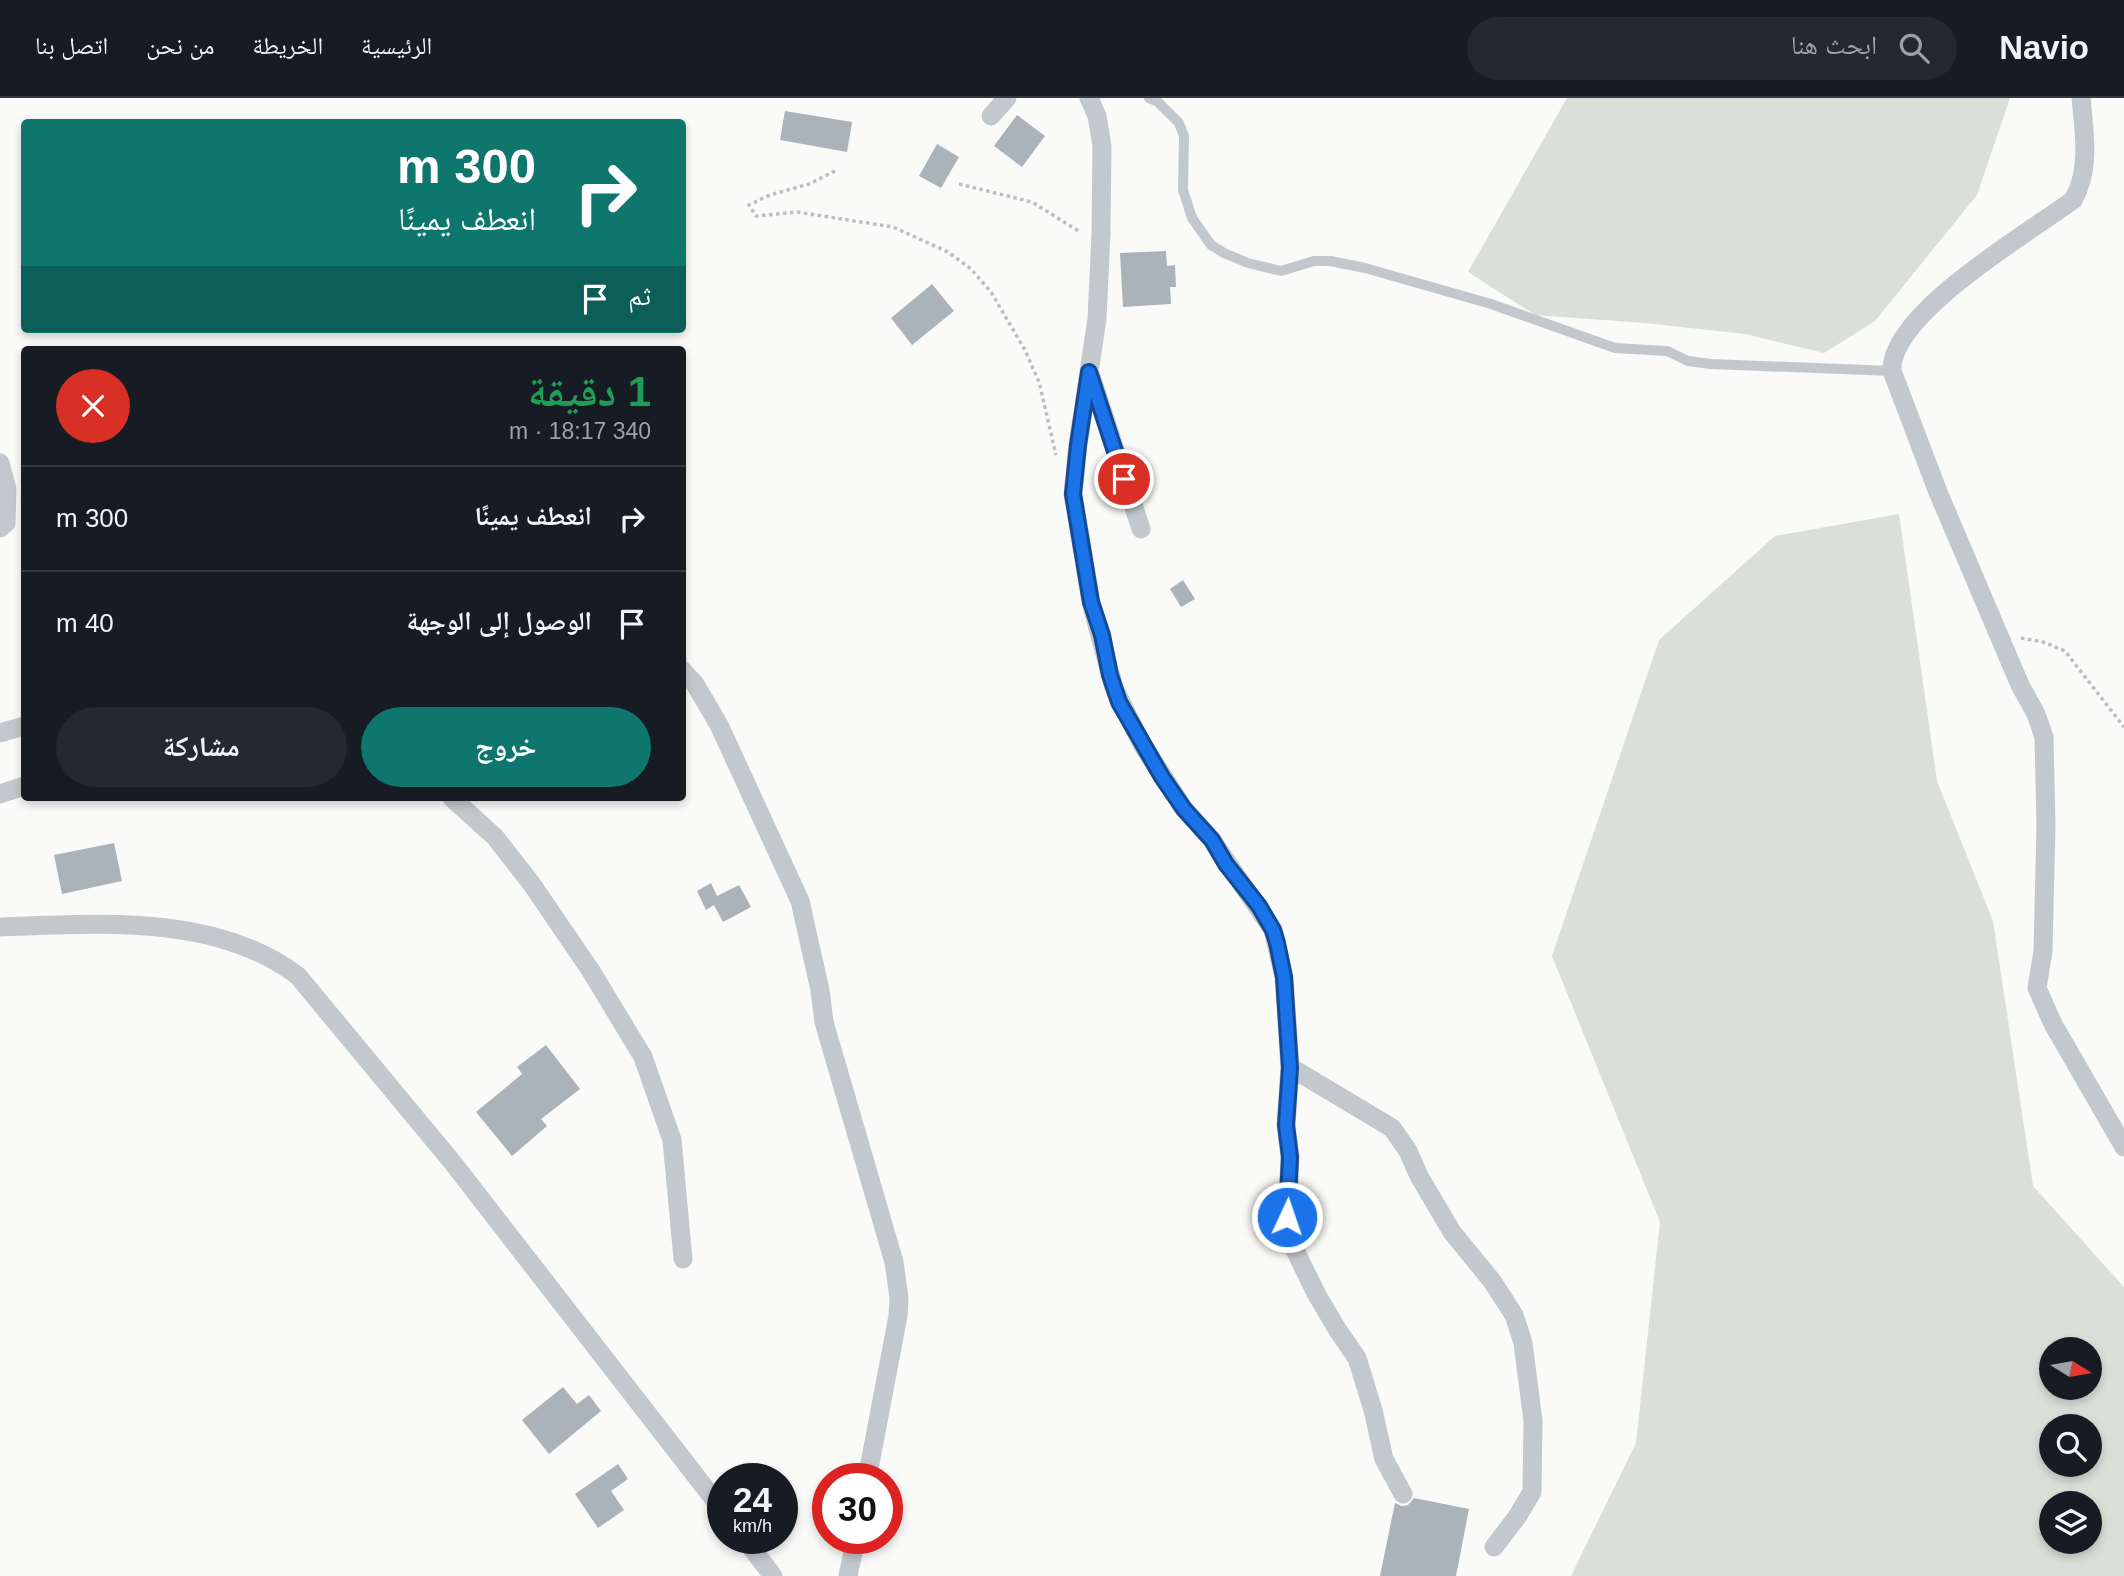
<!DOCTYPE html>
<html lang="ar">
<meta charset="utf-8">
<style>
:root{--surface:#171b24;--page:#242831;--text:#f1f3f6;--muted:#9ea1a6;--line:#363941;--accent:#0f766e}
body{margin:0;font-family:Helvetica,"Noto Naskh Arabic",sans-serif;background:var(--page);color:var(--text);direction:rtl;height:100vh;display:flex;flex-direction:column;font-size:26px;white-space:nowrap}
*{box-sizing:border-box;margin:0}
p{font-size:23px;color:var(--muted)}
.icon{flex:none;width:38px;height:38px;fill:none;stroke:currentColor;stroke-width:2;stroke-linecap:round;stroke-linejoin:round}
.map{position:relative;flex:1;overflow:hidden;direction:ltr}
.panel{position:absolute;left:21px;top:248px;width:665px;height:455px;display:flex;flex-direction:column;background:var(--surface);border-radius:7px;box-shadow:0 4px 10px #0003;direction:rtl}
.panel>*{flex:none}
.top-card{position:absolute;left:21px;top:21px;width:665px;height:214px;border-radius:7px;box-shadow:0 4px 10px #0003;direction:rtl;background:#0f766e;color:#fff;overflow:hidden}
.needle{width:46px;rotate:101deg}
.controls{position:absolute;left:2039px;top:1239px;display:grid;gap:14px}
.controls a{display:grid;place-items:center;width:63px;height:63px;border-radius:50%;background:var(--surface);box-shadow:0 4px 10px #0003;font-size:35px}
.speed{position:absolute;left:707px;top:1365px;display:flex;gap:14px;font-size:35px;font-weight:700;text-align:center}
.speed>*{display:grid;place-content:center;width:91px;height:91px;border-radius:50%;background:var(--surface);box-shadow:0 4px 10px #0003;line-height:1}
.speed small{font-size:18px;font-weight:400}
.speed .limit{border:10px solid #d22;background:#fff;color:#111}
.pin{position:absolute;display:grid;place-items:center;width:60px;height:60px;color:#fff;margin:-30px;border:4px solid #fff;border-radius:50%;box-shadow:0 2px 7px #0007}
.me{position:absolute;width:77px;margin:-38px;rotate:3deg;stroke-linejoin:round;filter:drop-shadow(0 0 5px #0008)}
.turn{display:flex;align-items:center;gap:24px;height:147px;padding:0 35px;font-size:32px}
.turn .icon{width:91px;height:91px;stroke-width:2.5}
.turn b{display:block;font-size:49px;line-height:60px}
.then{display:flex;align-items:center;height:66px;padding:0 35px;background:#0003;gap:14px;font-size:26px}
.round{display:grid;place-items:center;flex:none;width:74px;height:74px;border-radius:37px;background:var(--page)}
.overview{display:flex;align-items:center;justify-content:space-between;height:119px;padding:0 35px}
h1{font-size:42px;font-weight:800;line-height:52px;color:#1e9e55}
.button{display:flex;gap:14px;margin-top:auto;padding:14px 35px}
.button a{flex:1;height:80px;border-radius:42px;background:var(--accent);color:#fff;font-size:28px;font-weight:800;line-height:80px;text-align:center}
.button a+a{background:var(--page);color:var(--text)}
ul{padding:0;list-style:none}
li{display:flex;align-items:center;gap:21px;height:105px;padding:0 35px;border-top:2px solid var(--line)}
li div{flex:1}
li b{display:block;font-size:26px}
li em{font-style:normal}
header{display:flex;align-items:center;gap:42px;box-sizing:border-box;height:98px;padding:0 35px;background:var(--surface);border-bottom:2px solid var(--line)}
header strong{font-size:33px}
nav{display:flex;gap:38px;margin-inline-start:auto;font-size:24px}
.search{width:490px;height:63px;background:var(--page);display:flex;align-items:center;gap:18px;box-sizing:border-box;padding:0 24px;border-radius:38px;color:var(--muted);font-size:26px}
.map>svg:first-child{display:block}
</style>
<header>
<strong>Navio</strong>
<div class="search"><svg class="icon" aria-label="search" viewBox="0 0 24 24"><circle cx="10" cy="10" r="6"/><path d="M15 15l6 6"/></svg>ابحث هنا</div>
<nav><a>الرئيسية</a><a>الخريطة</a><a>من نحن</a><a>اتصل بنا</a></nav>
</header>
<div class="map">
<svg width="2124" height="1478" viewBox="0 0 2124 1478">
<rect width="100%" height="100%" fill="#fafaf8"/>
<path fill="#dadfd7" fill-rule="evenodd" d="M 1567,0 L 2010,0 L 1977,97 L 1875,223 L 1824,255 L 1745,236 L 1645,225 L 1535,217 L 1468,174 Z
M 1899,416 L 1937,683 L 1993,823 L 2033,1088 L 2124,1189 L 2124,1478 L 1571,1478 L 1636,1345 L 1660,1124 L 1552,858 L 1659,542 L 1775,438 ZM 2051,1251 L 2090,1251 L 2090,1290 L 2051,1290 ZM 2051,1328 L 2090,1328 L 2090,1367 L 2051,1367 ZM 2051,1405 L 2090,1405 L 2090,1444 L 2051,1444 Z"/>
<path fill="#aab3b9" d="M 785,13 L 852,24 L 847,54 L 780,42 Z
M 1017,17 L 1045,38 L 1022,69 L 994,48 Z
M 937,46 L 959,59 L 941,90 L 919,78 Z
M 1166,153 L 1167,168 L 1175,167 L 1176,189 L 1170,189 L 1171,206 L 1123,209 L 1120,155 Z
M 932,186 L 954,213 L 912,247 L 891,220 Z
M 1183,482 L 1195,501 L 1181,509 L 1170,491 Z
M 114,745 L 122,783 L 62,796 L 54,757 Z
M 711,785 L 717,798 L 739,787 L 751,809 L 723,824 L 714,807 L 706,812 L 697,793 Z
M 546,947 L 580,991 L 541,1021 L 547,1028 L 512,1058 L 476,1014 L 522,976 L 517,969 Z
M 563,1289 L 577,1306 L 589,1297 L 601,1313 L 549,1356 L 522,1322 Z
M 618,1366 L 628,1381 L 611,1393 L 624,1412 L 598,1430 L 575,1396 Z
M 1414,1400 L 1469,1411 L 1456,1478 L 1380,1478 L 1395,1405 L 1402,1408 L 1408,1407 Z"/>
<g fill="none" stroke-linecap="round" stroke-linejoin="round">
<path stroke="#bbbfc2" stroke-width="3.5" stroke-dasharray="3.5 3.5" stroke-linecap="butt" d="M 835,73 L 809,86 L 770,97 L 749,107 L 756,118 L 797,114 L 893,129 L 948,154 L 971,171 L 991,194 L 1025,252 L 1039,284 L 1056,357
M 959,86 L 1032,104 L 1080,134
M 2021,540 L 2043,544 L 2065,553 L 2124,629"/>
<path stroke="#c3c8cc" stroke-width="10" d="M 1149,0 L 1158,4 L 1179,25 L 1184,38 L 1183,92 L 1192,120 L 1211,147 L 1224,155 L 1248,165 L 1281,173 L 1314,163 L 1330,163 L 1365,170 L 1491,206 L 1615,250 L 1667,253 L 1688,263 L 1711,266 L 1892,273"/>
<path stroke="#c3c8cc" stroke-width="19" d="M 1089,0 L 1097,18 L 1102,48 L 1101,135 L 1097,221 L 1078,347 L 1073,396 L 1091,504 L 1114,590 L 1142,646 L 1184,711 L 1212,742 L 1273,832 L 1284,879 L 1290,969 L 1392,1030 L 1408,1053 L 1419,1078 L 1452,1134 L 1492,1183 L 1514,1217 L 1523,1245 L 1533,1323 L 1532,1394 L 1517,1419 L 1494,1449
M 2081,0 C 2084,33 2091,72 2073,102 C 2030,134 1889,216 1892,273 L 1938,394 L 2020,587 L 2036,616 L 2044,639 L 2046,727 L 2043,853 L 2037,890 L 2053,926 L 2124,1049
M 991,18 L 1007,0
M 1091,278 L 1141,431
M 0,365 L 7,391 L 6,425 L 0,430
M 682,572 L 695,586 L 719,627 L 800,803 L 820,892 L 824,924 L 894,1164 L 899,1200 L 898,1218 L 867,1381
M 0,635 L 24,628
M 0,696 L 24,688
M 452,700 L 495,739 L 531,785 L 591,873 L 643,959 L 672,1042 L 683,1161
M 0,829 C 98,826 215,815 298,878 L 453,1065 L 723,1413
M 1290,969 L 1286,1027 L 1290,1059 L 1287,1119 L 1290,1142 L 1317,1197 L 1337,1231 L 1357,1260 L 1373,1312 L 1384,1361 L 1403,1396
M 744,1440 L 773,1478
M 848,1478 L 856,1440"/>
</g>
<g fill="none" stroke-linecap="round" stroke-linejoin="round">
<defs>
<path id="route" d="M 1124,381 L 1089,274 L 1078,347 L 1073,396 L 1091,504 L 1102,537 L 1110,577 L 1119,604 L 1162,679 L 1184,711 L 1212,742 L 1226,766 L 1259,808 L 1273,832 L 1277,845 L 1284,879 L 1290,970 L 1286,1027 L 1290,1059 L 1287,1119"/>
</defs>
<use href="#route" stroke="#114b97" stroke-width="18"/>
<use href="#route" stroke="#1a73e8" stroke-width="12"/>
</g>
</svg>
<div class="controls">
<a><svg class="needle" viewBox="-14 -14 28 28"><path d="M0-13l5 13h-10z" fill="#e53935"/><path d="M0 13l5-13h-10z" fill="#9ea1a6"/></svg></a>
<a><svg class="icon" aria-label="search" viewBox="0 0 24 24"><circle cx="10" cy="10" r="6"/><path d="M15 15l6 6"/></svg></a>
<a><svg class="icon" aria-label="layers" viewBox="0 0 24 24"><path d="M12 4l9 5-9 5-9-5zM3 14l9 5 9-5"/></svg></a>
</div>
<div class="speed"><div>24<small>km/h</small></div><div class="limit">30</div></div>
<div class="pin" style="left:1124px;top:381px;background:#d93025"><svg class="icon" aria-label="arrive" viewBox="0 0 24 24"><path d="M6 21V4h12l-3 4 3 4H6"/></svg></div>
<svg class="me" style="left:1287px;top:1119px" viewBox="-20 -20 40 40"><circle r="17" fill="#1a73e8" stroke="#fff" stroke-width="3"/><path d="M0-11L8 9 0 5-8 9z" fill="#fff"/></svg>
<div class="top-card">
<div class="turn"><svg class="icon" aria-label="right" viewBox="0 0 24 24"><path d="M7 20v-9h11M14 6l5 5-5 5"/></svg><div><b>300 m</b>انعطف يمينًا</div></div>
<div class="then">ثم<svg class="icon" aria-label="arrive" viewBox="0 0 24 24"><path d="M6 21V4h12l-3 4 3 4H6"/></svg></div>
</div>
<section class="panel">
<div class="overview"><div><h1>1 دقيقة</h1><p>340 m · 18:17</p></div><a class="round" style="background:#d93025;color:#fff"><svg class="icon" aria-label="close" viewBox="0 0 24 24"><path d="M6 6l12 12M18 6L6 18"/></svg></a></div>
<ul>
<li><svg class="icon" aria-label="right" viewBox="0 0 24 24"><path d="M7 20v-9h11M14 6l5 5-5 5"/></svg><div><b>انعطف يمينًا</b></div><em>300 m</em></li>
<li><svg class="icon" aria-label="arrive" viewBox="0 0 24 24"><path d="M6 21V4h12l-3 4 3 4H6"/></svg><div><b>الوصول إلى الوجهة</b></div><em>40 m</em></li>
</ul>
<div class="button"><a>خروج</a><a>مشاركة</a></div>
</section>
</div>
